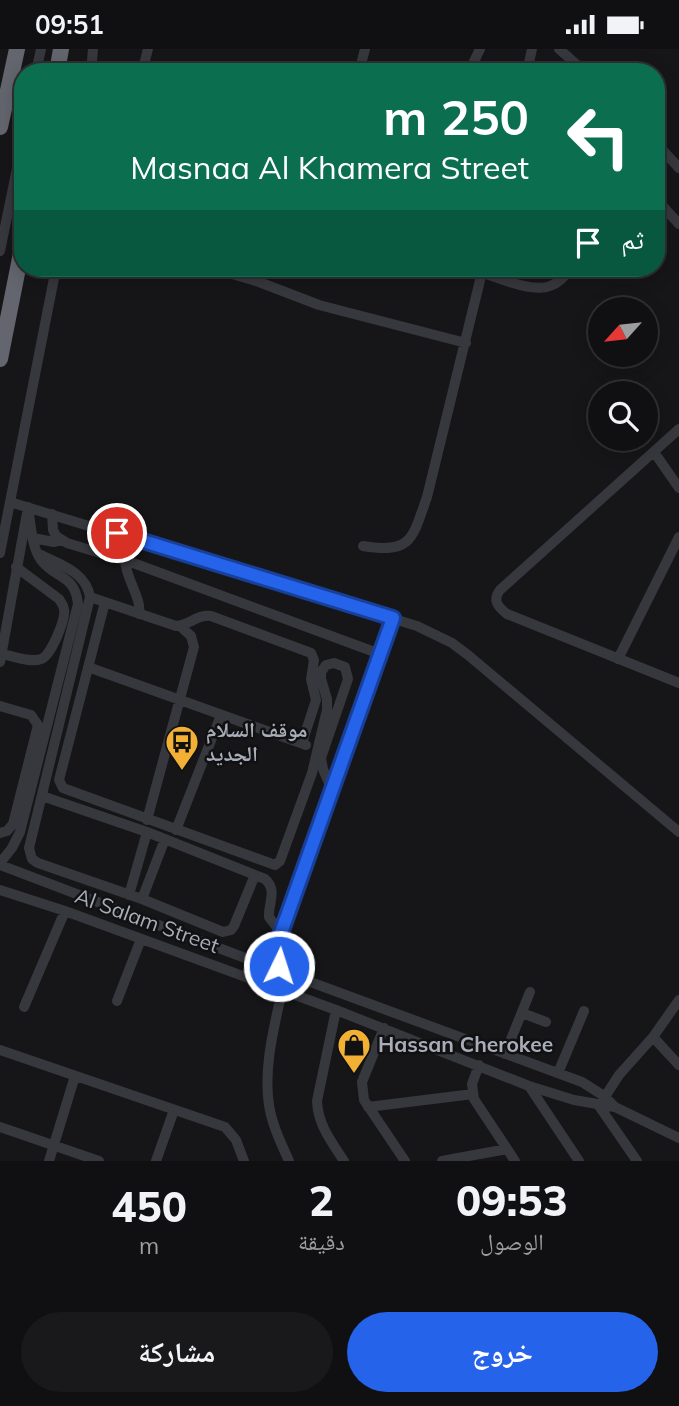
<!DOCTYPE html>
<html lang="ar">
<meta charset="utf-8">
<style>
:root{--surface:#101012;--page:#19191b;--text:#f1f3f6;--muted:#9c9d9f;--line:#303032;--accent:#2563eb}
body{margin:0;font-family:Mulish,"Noto Naskh Arabic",sans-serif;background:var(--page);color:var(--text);direction:rtl;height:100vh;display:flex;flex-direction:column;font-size:26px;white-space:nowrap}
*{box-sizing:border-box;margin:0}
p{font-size:23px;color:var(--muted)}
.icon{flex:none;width:38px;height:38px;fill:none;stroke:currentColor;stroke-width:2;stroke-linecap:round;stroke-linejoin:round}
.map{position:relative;height:1112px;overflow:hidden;direction:ltr}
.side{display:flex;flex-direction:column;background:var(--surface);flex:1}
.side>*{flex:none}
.banner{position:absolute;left:14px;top:14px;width:651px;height:214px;border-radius:28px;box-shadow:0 4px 18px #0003,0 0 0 2px var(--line);direction:rtl;background:#0b6e4f;color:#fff;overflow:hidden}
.needle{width:46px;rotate:243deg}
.buttons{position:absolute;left:588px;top:248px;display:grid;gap:14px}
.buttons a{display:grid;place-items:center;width:70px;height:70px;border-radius:50%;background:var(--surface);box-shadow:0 4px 18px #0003,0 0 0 2px var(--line);font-size:35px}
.pin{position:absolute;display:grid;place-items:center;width:60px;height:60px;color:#fff;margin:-30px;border:4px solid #fff;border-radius:50%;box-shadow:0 2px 7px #0007}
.me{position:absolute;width:77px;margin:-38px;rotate:4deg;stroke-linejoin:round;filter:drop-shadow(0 0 5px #0008)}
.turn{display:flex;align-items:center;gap:24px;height:147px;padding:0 21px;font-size:32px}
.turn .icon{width:91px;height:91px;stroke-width:2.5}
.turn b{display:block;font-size:49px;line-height:60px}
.then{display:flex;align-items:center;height:66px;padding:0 21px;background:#0003;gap:14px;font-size:26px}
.eta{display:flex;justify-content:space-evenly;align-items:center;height:119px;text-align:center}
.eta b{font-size:42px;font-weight:800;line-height:49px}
.action{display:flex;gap:14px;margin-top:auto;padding:14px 21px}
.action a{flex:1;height:80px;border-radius:42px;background:var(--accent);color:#fff;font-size:28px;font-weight:800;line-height:80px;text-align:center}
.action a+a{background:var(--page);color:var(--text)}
.status{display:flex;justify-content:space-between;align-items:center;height:49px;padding:0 35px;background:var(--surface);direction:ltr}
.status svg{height:19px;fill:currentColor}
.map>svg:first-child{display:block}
</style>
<div class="status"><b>09:51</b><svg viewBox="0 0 49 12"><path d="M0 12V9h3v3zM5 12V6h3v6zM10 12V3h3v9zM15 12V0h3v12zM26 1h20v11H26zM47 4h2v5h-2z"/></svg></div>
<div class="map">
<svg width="679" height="1112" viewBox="0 0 679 1112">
<rect width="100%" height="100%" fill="#161618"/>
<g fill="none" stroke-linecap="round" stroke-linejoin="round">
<path stroke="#37383d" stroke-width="10" d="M 559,0 L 585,23
M 36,23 L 41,0
M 91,23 L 93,0
M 142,23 L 148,0
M 359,23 L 365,0
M 469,23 L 480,0
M 527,23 L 532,0
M 656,94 L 679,119
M 656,150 L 679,175
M 0,202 L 23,90
M 212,219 L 259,233 L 319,256 L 466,294
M 469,219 C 489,225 531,245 550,237 C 560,234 565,226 571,219
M 259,233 L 262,219
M 679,380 L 500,541 C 492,551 498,558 507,565 L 679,634
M 654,403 L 679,439
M 10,453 L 417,577 L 452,594 L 468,606 L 679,783
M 52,465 L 53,481 L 56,487 L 67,494 L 136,515 L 380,605
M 33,489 L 54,493 L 61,491
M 363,497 C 412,505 412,490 427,448 L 483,219
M 0,504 L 56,219
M 37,504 C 58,515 86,522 90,548 L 29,799 L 32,810 L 38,814 L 142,850 L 223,883 L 231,881 L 234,877 L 255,826
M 125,511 C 126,531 142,549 139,565
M 90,548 L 176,577 C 190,576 197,565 211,567 L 311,604 L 314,611 L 311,630 L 316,651 L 302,694
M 105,553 L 59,731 L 63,739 L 275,816 L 280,812 L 312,724 L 327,661 L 327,650 L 321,630 L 321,623 L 326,616 L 334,614 L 345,618 L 348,630 L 321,709 L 323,720 L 332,741
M 2,605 C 13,607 30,614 41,610 C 51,607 66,570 64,560 C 63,555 61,553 59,550 L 16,518
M 618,610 L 679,488
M 0,613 L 27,464
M 88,618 L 306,696
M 0,657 L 31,666 L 38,676 L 13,775 L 7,782 L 0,784
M 42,747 L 147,783 L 265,830 C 278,842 268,853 269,868 L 281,884
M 147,771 L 194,598 L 191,587 L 180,577
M 176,781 L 221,666
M 0,814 L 12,799 L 20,783 L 78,555 C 75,525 55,530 41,511 C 31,497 31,474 28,458
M 0,816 L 253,912 L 263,910 L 281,884 L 392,569
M 0,841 L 65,862 L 336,961 L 529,1037 L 574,1051 L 615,1058
M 129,846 L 147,783
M 142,850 L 165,790
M 281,886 C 279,899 274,916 286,924 L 582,1033 L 604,1047 L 615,1058 L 679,1089
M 283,937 C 275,975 263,1017 269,1056 C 272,1076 281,1094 289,1112
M 117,952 L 141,890
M 24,958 L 65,862
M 336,961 L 317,1052 C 318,1076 331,1092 344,1112
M 522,964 L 546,973
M 384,979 L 362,1033 L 364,1051 L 405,1112
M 653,988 L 679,1016
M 0,1001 L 225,1078 L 236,1091 L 244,1112
M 505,1005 L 530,943
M 479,1016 L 472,1035 L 474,1050 L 515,1112
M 558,1024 L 584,962
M 529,1037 L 579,1112
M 368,1058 L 473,1045
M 0,1078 L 99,1112
M 49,1112 L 75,1027
M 156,1112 L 174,1061
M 442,1112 L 507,1100
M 637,1112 L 599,1057 L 619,1026 L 653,988 L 679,951"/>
<path stroke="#63666e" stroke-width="16" d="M 57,23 L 61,0
M 0,78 L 17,0
M 0,310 L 23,194"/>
</g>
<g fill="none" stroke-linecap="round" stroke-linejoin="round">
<defs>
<path id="route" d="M 117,484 L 393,569 L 281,884 L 279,917"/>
</defs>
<use href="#route" stroke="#184099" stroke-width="18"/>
<use href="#route" stroke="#2563eb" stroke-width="12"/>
</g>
<defs>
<symbol id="bus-pin" viewBox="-11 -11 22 30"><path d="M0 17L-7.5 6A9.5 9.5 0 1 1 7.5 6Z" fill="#f2b134" stroke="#111113"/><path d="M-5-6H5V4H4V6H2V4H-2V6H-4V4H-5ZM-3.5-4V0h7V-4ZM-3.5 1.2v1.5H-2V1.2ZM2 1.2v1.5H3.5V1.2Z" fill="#111"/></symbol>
<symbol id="shop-pin" viewBox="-11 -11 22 30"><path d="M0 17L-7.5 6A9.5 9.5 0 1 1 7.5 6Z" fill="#f2b134" stroke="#111113"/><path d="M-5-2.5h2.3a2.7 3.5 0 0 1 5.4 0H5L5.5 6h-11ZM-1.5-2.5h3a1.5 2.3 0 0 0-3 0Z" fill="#111"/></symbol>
</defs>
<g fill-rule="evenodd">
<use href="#bus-pin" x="163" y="674" width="38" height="52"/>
<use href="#shop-pin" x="335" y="977" width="38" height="52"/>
</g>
<g text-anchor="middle" stroke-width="5" stroke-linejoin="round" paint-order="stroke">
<g font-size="21" font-weight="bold" fill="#a8adb8" stroke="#111113" text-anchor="start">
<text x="206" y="688">موقف السلام<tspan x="206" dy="24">الجديد</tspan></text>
<text x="378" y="1003">Hassan Cherokee</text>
</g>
<g font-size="21" fill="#a8adb8" stroke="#111113">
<text transform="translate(147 872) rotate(20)" y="7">Al Salam Street</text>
</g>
</g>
</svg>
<div class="buttons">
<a><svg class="needle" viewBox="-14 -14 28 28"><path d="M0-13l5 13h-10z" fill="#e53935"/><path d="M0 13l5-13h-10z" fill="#9c9d9f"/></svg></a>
<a><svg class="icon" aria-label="search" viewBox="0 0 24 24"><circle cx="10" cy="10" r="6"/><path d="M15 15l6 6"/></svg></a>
</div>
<div class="pin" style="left:117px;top:484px;background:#d93025"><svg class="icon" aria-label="arrive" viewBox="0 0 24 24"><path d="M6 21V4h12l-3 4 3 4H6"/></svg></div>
<svg class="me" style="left:279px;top:917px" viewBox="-20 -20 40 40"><circle r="17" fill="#2563eb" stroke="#fff" stroke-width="3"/><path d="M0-11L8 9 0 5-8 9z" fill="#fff"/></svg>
<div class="banner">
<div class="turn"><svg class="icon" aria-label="left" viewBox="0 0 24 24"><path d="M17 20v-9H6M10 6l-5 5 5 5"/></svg><div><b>250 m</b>Masnaa Al Khamera Street</div></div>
<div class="then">ثم<svg class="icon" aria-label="arrive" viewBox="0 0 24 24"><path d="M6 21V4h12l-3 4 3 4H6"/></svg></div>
</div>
</div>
<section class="side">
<div class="eta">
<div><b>09:53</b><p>الوصول</p></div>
<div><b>2</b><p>دقيقة</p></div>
<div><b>450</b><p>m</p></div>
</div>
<div class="action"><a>خروج</a><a>مشاركة</a></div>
</section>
